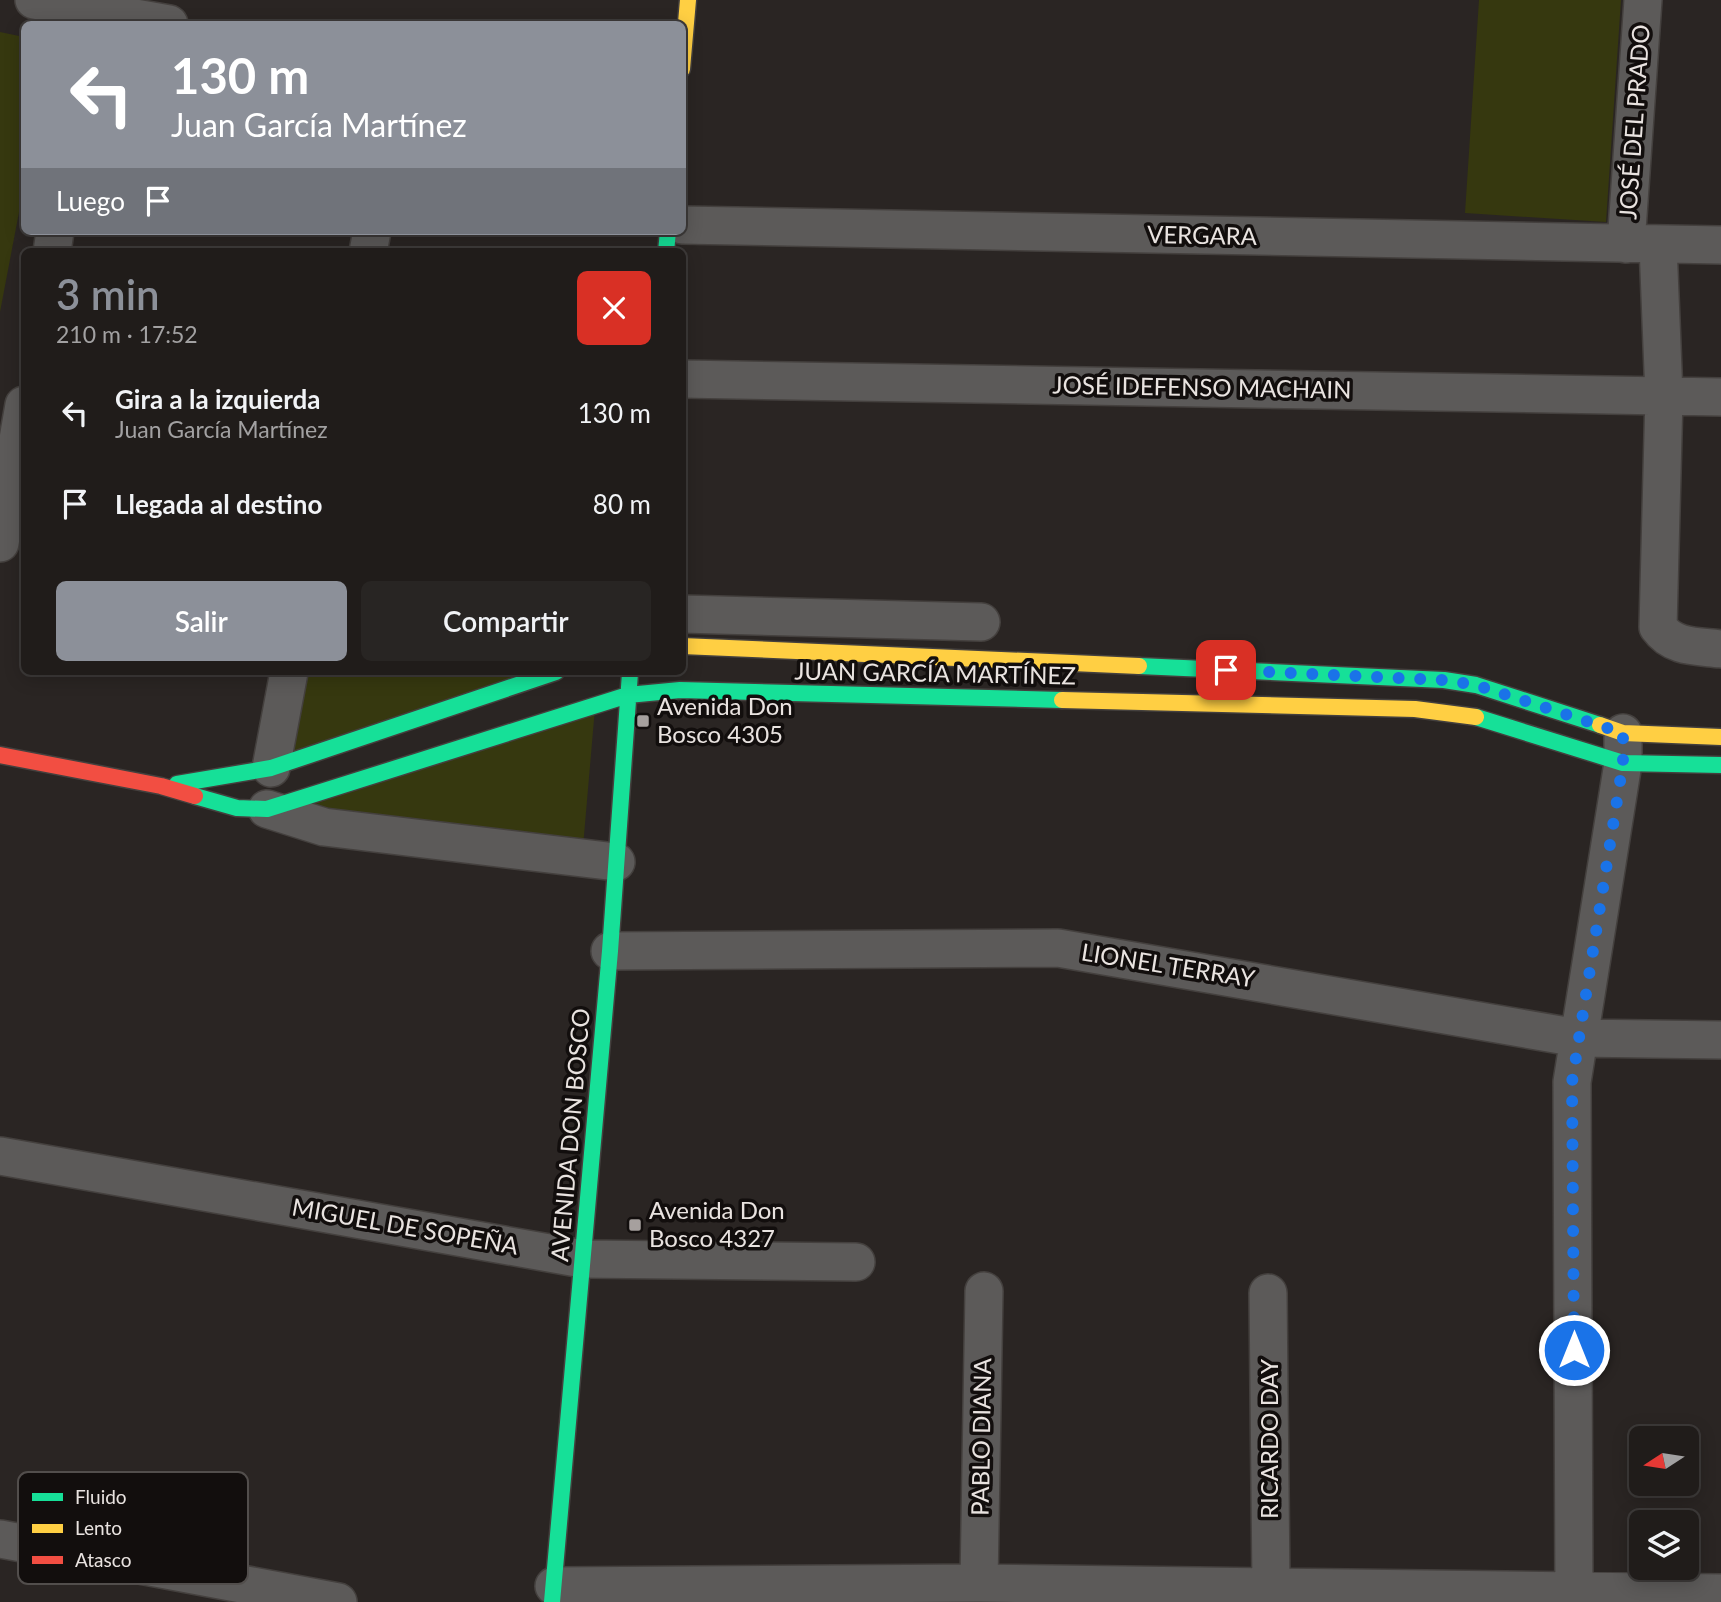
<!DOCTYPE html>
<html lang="es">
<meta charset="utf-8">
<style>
:root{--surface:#201c1a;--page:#282523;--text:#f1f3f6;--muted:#a2a1a2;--line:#3d3a39;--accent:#8c9099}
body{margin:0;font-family:Lato,sans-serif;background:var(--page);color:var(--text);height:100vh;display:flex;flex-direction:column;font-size:26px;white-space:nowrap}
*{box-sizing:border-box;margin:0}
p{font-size:23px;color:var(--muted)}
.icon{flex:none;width:38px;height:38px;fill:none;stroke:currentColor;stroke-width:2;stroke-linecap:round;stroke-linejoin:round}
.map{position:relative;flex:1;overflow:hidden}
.sheet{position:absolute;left:21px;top:248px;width:665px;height:427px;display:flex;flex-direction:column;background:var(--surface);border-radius:10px;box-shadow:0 4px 18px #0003,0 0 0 2px var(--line)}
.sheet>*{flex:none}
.guide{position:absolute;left:21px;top:21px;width:665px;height:214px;border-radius:10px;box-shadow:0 4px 18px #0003,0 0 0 2px var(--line);background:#8c9099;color:#fff;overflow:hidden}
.needle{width:46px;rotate:258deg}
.fabs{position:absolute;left:1629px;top:1426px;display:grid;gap:14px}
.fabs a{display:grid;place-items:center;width:70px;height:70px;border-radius:10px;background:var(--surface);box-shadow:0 4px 18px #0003,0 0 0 2px var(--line);font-size:35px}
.pin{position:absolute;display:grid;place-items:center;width:60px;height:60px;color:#fff;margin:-30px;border-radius:14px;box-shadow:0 4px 10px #0006}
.me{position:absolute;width:77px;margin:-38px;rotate:0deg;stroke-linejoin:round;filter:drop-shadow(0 0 5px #0008)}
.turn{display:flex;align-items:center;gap:24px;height:147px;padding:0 35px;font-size:32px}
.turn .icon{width:91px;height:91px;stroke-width:2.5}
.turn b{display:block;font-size:49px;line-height:60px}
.then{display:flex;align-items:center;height:66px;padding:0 35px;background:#0003;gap:14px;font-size:26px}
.round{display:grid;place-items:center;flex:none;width:74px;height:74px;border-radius:10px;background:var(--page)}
.headline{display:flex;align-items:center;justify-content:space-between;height:119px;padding:0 35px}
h1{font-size:42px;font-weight:600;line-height:52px;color:var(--accent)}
.button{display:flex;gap:14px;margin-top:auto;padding:14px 35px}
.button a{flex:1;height:80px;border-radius:10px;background:var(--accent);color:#fff;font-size:28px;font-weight:600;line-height:80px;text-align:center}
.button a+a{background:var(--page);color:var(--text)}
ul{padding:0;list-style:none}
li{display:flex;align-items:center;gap:21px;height:91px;padding:0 35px}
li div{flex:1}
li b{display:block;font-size:26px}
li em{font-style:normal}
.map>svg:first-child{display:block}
</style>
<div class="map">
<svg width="1721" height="1602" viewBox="0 0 1721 1602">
<rect width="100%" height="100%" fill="#2a2523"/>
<path fill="#36380f" d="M 1479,0 L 1621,0 L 1606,222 L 1465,213 Z
M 0,32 L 24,37 L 24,186 L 0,312 Z
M 308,672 L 559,672 L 290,769 Z
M 595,708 L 583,847 L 304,807 Z"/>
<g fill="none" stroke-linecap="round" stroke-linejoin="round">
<defs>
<path id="street" d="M 34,0 L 169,24
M 682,225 L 1721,245
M 1626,244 L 1643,0
M 1658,245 L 1664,396 L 1658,627 C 1673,648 1696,646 1721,649
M 52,252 L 55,231
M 368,252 L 372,231
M 682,379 L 1721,397
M 0,543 L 24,405
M 682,614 L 981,622
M 271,768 L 289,672
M 267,809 L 324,827 L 616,862
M 610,951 L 1058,948 L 1578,1038 L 1721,1040
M 0,1156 L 583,1259 L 856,1262
M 1268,1293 L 1271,1585
M 0,1539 L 338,1602
M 979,1583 L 984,1291
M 554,1586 L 979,1583 L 1721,1593
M 1574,1602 L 1572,1082 L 1623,763 L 1623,733"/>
<path id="fast" d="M 666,252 L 668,231
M 1139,666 L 1444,680 L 1476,685 L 1600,725
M 1476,717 L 1623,763 L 1721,765
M 177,784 L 271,768 L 556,672
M 195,796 L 237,808 L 267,809 L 628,695 L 680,690 L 1062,700
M 552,1602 L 610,951 L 630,673"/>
<path id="slow" d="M 682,69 L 688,0
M 682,646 L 1139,666
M 1062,700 L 1415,709 L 1476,717
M 1600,725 L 1623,733 L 1721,737"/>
<path id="jam" d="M 0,755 L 161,786 L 195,796"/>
</defs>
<use href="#street" stroke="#44403e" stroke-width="40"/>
<use href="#fast" stroke="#44403e" stroke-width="19"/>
<use href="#slow" stroke="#44403e" stroke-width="19"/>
<use href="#jam" stroke="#44403e" stroke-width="19"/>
<use href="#street" stroke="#5c5a59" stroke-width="37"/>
<use href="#fast" stroke="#16e098" stroke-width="16"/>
<use href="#slow" stroke="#ffcf43" stroke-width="16"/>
<use href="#jam" stroke="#f24e42" stroke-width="16"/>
</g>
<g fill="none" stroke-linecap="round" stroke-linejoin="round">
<path stroke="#1a73e8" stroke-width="12" stroke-dasharray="0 21.6" d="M 1226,670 L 1444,680 L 1476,685 L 1623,733 L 1623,763 L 1572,1082 L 1574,1350"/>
</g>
<g fill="#a6a09e" stroke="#120e0d" stroke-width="2.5">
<rect x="636" y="714" width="14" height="14" rx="3.5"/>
<rect x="628" y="1218" width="14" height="14" rx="3.5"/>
</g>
<g text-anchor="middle" stroke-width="7" stroke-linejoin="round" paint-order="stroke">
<g font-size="24" fill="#e9e3e0" stroke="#120e0d">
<text transform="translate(1635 122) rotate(-86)" y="8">JOSÉ DEL PRADO</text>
<text transform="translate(1202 236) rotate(1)" y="8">VERGARA</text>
<text transform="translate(1202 388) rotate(1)" y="8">JOSÉ IDEFENSO MACHAIN</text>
<text transform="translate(935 674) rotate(1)" y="8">JUAN GARCÍA MARTÍNEZ</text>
<text transform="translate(1168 966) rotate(9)" y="8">LIONEL TERRAY</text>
<text transform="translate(571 1135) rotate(-85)" y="8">AVENIDA DON BOSCO</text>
<text transform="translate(405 1227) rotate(10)" y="8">MIGUEL DE SOPEÑA</text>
<text transform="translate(982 1437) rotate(-89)" y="8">PABLO DIANA</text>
<text transform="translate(1270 1439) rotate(-90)" y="8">RICARDO DAY</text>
</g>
<g font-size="24" fill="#e9e3e0" stroke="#120e0d" text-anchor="start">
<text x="657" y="715">Avenida Don<tspan x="657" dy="28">Bosco 4305</tspan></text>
<text x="649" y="1219">Avenida Don<tspan x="649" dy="28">Bosco 4327</tspan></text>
</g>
</g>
<rect x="18" y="1472" width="230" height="112" rx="10" fill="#120e0d" stroke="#524e4c" stroke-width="2"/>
<rect x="32" y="1493" width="31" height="8" fill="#16e098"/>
<rect x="32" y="1524" width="31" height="9" fill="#ffcf43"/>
<rect x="32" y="1556" width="31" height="8" fill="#f24e42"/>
<g font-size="19" fill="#e9e3e0">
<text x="75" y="1504">Fluido</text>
<text x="75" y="1535">Lento</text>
<text x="75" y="1567">Atasco</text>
</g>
</svg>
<div class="fabs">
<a><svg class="needle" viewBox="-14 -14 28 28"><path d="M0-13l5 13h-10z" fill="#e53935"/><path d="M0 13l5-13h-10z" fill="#a2a1a2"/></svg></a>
<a><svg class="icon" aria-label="layers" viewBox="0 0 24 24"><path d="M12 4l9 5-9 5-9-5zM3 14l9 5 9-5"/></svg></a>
</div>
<div class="pin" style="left:1226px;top:670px;background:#d93025"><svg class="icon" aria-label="arrive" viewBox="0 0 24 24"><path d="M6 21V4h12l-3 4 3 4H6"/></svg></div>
<svg class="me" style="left:1574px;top:1350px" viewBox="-20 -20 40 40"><circle r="17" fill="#1a73e8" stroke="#fff" stroke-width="3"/><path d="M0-11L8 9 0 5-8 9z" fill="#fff"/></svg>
<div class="guide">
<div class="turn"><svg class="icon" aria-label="left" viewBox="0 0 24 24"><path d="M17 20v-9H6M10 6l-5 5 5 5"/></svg><div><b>130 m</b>Juan García Martínez</div></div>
<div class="then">Luego<svg class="icon" aria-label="arrive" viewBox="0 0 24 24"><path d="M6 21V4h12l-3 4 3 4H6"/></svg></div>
</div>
<section class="sheet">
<div class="headline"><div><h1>3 min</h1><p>210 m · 17:52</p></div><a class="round" style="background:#d93025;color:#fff"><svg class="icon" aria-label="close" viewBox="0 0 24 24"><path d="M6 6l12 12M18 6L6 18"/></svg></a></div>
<ul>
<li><svg class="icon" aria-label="left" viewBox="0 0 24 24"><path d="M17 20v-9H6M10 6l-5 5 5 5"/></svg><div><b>Gira a la izquierda</b><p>Juan García Martínez</p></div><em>130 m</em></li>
<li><svg class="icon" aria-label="arrive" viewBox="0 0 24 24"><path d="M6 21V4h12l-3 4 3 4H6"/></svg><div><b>Llegada al destino</b></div><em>80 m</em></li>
</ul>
<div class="button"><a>Salir</a><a>Compartir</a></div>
</section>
</div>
